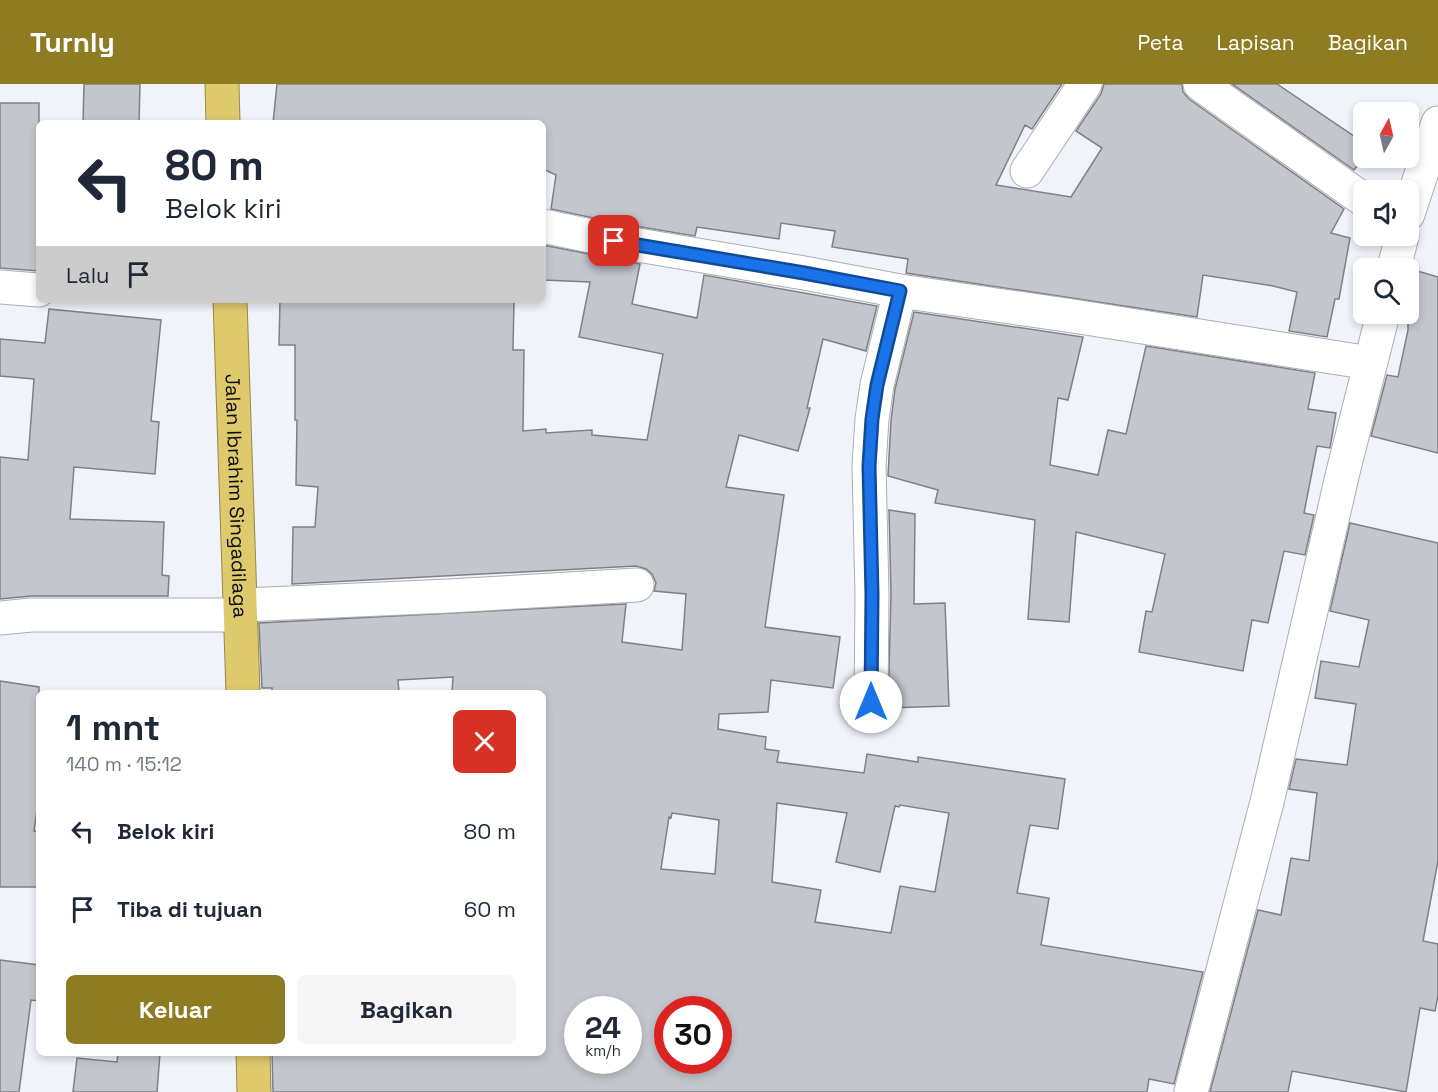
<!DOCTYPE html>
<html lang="id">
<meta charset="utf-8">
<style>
:root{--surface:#fff;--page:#f6f6f7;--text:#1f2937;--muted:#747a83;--accent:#8f7c22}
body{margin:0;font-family:"Space Grotesk",sans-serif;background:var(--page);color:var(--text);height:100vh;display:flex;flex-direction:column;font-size:22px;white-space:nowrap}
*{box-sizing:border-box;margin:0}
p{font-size:20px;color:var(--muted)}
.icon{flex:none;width:33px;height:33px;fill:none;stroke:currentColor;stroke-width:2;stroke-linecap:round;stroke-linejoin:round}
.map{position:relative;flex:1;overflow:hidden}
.drawer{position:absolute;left:36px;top:606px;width:510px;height:366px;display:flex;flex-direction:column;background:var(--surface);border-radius:9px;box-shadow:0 3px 9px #0003}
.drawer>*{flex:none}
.top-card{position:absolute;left:36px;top:36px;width:510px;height:183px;border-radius:9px;box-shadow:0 3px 9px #0003;background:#fff;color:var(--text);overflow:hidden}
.needle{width:39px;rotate:8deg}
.controls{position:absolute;left:1353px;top:18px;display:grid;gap:12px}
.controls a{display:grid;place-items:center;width:66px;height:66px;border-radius:9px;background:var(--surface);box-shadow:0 3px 9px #0003;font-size:30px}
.speed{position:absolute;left:564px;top:912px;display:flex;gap:12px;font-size:30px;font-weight:700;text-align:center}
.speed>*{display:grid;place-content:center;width:78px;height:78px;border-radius:50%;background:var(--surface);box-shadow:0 3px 9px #0003;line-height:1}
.speed small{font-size:15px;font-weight:400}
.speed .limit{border:9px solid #d22;background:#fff;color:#111}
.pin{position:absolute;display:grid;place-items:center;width:51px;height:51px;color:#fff;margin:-26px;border-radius:12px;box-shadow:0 3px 9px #0006}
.me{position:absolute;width:66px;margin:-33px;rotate:0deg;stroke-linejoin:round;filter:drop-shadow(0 0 4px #0008)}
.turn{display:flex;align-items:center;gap:21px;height:126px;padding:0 30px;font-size:27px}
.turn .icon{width:78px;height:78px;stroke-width:2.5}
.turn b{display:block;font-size:42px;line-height:51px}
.then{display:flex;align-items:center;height:57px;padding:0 30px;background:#0003;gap:12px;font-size:22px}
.round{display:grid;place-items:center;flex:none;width:63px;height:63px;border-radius:9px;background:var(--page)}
.overview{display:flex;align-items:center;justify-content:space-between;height:102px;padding:0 30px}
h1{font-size:36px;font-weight:600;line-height:45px}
.primary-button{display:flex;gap:12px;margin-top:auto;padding:12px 30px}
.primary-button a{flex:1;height:69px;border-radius:9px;background:var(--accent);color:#fff;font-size:24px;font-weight:600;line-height:69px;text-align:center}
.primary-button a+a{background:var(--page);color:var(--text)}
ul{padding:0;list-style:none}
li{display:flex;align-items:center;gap:18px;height:78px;padding:0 30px}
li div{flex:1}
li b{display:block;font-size:22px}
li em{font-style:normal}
header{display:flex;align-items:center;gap:36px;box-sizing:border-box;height:84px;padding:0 30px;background:var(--accent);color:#fff}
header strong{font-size:28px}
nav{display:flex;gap:33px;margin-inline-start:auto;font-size:21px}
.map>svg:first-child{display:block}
</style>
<header>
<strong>Turnly</strong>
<nav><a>Peta</a><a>Lapisan</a><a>Bagikan</a></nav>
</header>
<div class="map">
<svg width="1438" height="1008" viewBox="0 0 1438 1008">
<rect width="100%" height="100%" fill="#f0f3fa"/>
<path fill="#c3c6cc" stroke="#7e8086" stroke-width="1.5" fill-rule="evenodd" d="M 84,0 L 140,0 L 139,39 L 83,39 Z
M 277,0 L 1062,0 L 1032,45 L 1025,41 L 996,101 L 1071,113 L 1102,64 L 1076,47 L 1101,10 L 1104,0 L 1182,0 L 1183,8 L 1189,15 L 1344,125 L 1331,149 L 1350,154 L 1339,215 L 1335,215 L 1327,253 L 1289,247 L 1297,208 L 1273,202 L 1203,191 L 1197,233 L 906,189 L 908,175 L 832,163 L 835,147 L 781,139 L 779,155 L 697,143 L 695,152 L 617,139 L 551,125 L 556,91 L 543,85 L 543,39 L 273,39 Z
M 1232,0 L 1277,0 L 1364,59 L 1364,73 L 1354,86 Z
M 0,19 L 39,19 L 39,187 L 0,184 Z
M 543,161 L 640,180 L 632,220 L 697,234 L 704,191 L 877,222 L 866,267 L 823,255 L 807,324 L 810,324 L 798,367 L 739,351 L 726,403 L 784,411 L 765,543 L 840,553 L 833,604 L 771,596 L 768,628 L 719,630 L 718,645 L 766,653 L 765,665 L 779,667 L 777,678 L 864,689 L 867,670 L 918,678 L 918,673 L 1065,695 L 1058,745 L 1030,741 L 1017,809 L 1049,814 L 1041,861 L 1203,888 L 1174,1000 L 1149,995 L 1147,1008 L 273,1008 L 272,969 L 543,969 L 543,609 L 452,609 L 453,593 L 398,596 L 399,609 L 272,609 L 272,604 L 262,604 L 259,539 L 626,520 L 622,558 L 682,566 L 686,510 L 654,507 L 656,499 L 652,490 L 646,485 L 636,482 L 292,500 L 293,443 L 315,443 L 318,403 L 296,401 L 297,336 L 295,336 L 295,261 L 279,261 L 280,216 L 514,216 L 513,266 L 524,266 L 523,347 L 546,345 L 546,349 L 592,346 L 592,351 L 647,356 L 663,270 L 579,253 L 590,198 L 543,196 ZM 777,719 L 847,729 L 836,778 L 880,788 L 895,722 L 899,723 L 900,721 L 949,729 L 935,808 L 900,802 L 891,849 L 815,838 L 821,806 L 772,798 ZM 672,729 L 719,736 L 715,790 L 661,785 L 669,733 L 671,734 ZM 578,926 L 628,926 L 628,976 L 578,976 ZM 668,926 L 718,926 L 718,976 L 668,976 Z
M 1414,186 L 1438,193 L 1438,369 L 1371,352 L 1387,291 L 1398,293 L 1408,246 L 1408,205 Z
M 49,225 L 161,236 L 151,337 L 159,338 L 155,390 L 74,383 L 70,435 L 164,438 L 162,491 L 169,492 L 168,512 L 31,512 L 0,515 L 0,373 L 28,376 L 34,295 L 0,292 L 0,255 L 45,259 Z
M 914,228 L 1083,253 L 1068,316 L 1058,314 L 1050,381 L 1098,391 L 1108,346 L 1126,350 L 1146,262 L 1315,289 L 1308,325 L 1336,329 L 1330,364 L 1317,362 L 1304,429 L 1314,431 L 1305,471 L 1284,467 L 1268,539 L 1252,536 L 1243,587 L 1139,568 L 1146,527 L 1152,528 L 1165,470 L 1076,448 L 1069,538 L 1028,535 L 1035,436 L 935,419 L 938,406 L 888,392 L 891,337 L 895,305 Z
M 889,426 L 915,430 L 914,520 L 945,519 L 949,622 L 888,624 L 891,510 Z
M 1350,439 L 1438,459 L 1438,777 L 1423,857 L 1438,860 L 1438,912 L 1435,927 L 1420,924 L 1406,1008 L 1292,987 L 1288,1008 L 1210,1008 L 1258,826 L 1281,831 L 1291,774 L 1309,777 L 1317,709 L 1289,705 L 1296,675 L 1347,681 L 1356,620 L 1315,614 L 1321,577 L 1359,583 L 1369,536 L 1330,527 Z
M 0,597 L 39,603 L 39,711 L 34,747 L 39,747 L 39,803 L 0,803 Z
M 0,876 L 39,881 L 39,917 L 31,916 L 19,1008 L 0,1008 Z
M 118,969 L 160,969 L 157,1008 L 73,1008 L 77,974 L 117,978 Z"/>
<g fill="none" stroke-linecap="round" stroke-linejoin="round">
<defs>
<path id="minor" d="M 1200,0 L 1364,116
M 1027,87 L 1085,0
M 1408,130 L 1438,39
M 543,142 L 614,157 L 804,189 L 900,207 L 1073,232 L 1370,279
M 1394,184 L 1402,152
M 0,203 L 39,206
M 241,521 L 449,512 L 637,501
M 0,534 L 31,531 L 241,531
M 871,618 L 872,510 L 869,382 L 872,335 L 877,301 L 900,207
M 1191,1008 L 1267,718 L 1343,388 L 1383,230"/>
<g id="highway">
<path d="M 222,0 L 223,39"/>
<path id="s1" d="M 230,216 L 243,609"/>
<path d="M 253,969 L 254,1008"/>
</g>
</defs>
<use href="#minor" stroke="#abaeb4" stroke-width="35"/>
<use href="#highway" stroke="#95884c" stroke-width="35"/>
<use href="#minor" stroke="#fff" stroke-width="33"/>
<use href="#highway" stroke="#dec96d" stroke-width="33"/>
</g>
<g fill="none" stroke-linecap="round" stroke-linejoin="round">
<defs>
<path id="route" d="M 614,157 L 804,189 L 900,207 L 877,301 L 872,335 L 869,382 L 872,510 L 871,618"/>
</defs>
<use href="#route" stroke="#114b97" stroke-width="15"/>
<use href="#route" stroke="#1a73e8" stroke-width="10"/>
</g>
<g text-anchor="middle" stroke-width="4.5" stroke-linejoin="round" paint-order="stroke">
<g font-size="20" fill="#0d0e10" stroke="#fff">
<text dy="7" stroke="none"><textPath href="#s1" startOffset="196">Jalan Ibrahim Singadilaga</textPath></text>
</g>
</g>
</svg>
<div class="controls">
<a><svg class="needle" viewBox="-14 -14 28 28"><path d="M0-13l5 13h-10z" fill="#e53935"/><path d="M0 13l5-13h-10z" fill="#747a83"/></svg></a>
<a><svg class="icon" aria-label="sound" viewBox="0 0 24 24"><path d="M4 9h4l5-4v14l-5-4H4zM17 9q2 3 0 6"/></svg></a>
<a><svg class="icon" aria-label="search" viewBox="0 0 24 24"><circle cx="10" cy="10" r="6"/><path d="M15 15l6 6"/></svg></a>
</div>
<div class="speed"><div>24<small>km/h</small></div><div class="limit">30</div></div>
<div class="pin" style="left:614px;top:157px;background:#d93025"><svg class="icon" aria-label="arrive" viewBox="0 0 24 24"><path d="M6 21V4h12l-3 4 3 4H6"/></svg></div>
<svg class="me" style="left:871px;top:618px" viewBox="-20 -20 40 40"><circle r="19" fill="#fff"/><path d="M0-13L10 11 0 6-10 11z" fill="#1a73e8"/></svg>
<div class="top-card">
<div class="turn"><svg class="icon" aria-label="left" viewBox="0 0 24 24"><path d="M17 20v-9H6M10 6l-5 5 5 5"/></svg><div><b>80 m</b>Belok kiri</div></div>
<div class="then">Lalu<svg class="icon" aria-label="arrive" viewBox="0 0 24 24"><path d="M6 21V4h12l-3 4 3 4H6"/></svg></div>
</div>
<section class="drawer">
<div class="overview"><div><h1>1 mnt</h1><p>140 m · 15:12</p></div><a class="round" style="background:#d93025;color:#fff"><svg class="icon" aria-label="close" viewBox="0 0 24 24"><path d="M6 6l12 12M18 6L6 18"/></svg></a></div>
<ul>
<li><svg class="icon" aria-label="left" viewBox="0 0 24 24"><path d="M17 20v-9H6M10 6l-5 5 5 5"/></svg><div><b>Belok kiri</b></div><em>80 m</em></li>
<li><svg class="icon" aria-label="arrive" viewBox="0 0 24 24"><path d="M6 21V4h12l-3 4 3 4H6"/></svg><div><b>Tiba di tujuan</b></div><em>60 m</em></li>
</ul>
<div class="primary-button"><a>Keluar</a><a>Bagikan</a></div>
</section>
</div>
